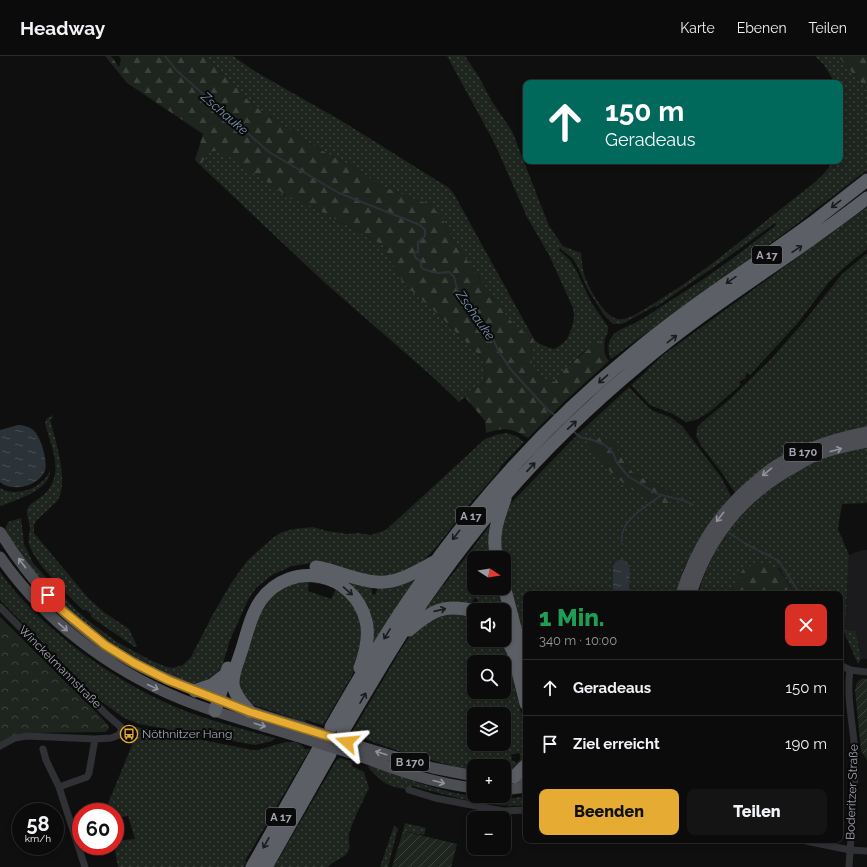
<!DOCTYPE html>
<html lang="de">
<meta charset="utf-8">
<style>
:root{--surface:#0b0b0c;--page:#141415;--text:#f1f3f6;--muted:#9a9b9d;--line:#2b2b2d;--accent:#e5ab32}
body{margin:0;font-family:Raleway,sans-serif;background:var(--page);color:var(--text);height:100vh;display:flex;flex-direction:column;font-size:15px;white-space:nowrap}
*{box-sizing:border-box;margin:0}
p{font-size:13px;color:var(--muted)}
.icon{flex:none;width:22px;height:22px;fill:none;stroke:currentColor;stroke-width:2;stroke-linecap:round;stroke-linejoin:round}
.map{position:relative;flex:1;overflow:hidden}
.side{position:absolute;left:523px;top:535px;width:320px;height:252px;display:flex;flex-direction:column;background:var(--surface);border-radius:8px;box-shadow:0 2px 6px #0003,0 0 0 1px var(--line)}
.side>*{flex:none}
.banner{position:absolute;left:523px;top:24px;width:320px;height:84px;border-radius:8px;box-shadow:0 2px 6px #0003,0 0 0 1px var(--line);background:#00695c;color:#fff;overflow:hidden}
.needle{width:26px;rotate:102deg}
.buttons{position:absolute;left:467px;top:495px;display:grid;gap:8px}
.buttons a{display:grid;place-items:center;width:44px;height:44px;border-radius:8px;background:var(--surface);box-shadow:0 2px 6px #0003,0 0 0 1px var(--line);font-size:20px}
.speed{position:absolute;left:12px;top:747px;display:flex;gap:8px;font-size:20px;font-weight:700;text-align:center}
.speed>*{display:grid;place-content:center;width:52px;height:52px;border-radius:50%;background:var(--surface);box-shadow:0 2px 6px #0003,0 0 0 1px var(--line);line-height:1}
.speed small{font-size:10px;font-weight:400}
.speed .limit{border:6px solid #d22;background:#fff;color:#111}
.pin{position:absolute;display:grid;place-items:center;width:34px;height:34px;color:#fff;margin:-17px;border-radius:8px;box-shadow:0 2px 6px #0006}
.me{position:absolute;width:44px;margin:-22px;rotate:288deg;stroke-linejoin:round;filter:drop-shadow(0 0 3px #0008)}
.turn{display:flex;align-items:center;gap:14px;height:84px;padding:0 16px;font-size:18px}
.turn .icon{width:52px;height:52px;stroke-width:2.5}
.turn b{display:block;font-size:28px;line-height:34px}
.round{display:grid;place-items:center;flex:none;width:42px;height:42px;border-radius:8px;background:var(--page)}
.overview{display:flex;align-items:center;justify-content:space-between;height:68px;padding:0 16px}
h1{font-size:24px;font-weight:800;line-height:30px;color:#1e9e55}
.primary-button{display:flex;gap:8px;margin-top:auto;padding:8px 16px}
.primary-button a{flex:1;height:46px;border-radius:8px;background:var(--accent);color:#111;font-size:16px;font-weight:800;line-height:46px;text-align:center}
.primary-button a+a{background:var(--page);color:var(--text)}
ul{padding:0;list-style:none}
li{display:flex;align-items:center;gap:12px;height:56px;padding:0 16px;border-top:1px solid var(--line)}
li div{flex:1}
li b{display:block;font-size:15px}
li em{font-style:normal}
header{display:flex;align-items:center;gap:24px;box-sizing:border-box;height:56px;padding:0 20px;background:var(--surface);border-bottom:1px solid var(--line)}
header strong{font-size:19px}
nav{display:flex;gap:22px;margin-inline-start:auto;font-size:14px}
.map>svg:first-child{display:block}
</style>
<header>
<strong>Headway</strong>
<nav><a>Karte</a><a>Ebenen</a><a>Teilen</a></nav>
</header>
<div class="map">
<svg width="867" height="811" viewBox="0 0 867 811">
<defs>
<pattern id="grass-dots" width="8" height="8" patternUnits="userSpaceOnUse"><rect width="8" height="8" fill="#1e241e"/><path d="M2 2h.1M6 6h.1" fill="none" stroke="#3c413c" stroke-width="1.8" stroke-linecap="round"/></pattern>
<pattern id="forest-firs" width="22" height="20" patternUnits="userSpaceOnUse"><rect width="22" height="20" fill="#1e241e"/><path d="M5 1l3.5 6h-7zM16 11l3.5 6h-7z" fill="#3c413c"/></pattern>
<pattern id="park-crowns" width="20" height="18" patternUnits="userSpaceOnUse"><rect width="20" height="18" fill="#1e241e"/><path d="M2 6a3 3 0 1 1 6 0M12 15a3 3 0 1 1 6 0" fill="none" stroke="#3c413c"/></pattern>
<pattern id="garden-furrows" width="10" height="10" patternUnits="userSpaceOnUse"><rect width="10" height="10" fill="#1e241e"/><path d="M-1 1l2-2M0 10L10 0M9 11l2-2" fill="none" stroke="#3c413c"/></pattern>
<pattern id="water-ripples" width="26" height="14" patternUnits="userSpaceOnUse"><rect width="26" height="14" fill="#2b3339"/><path d="M2 4q2-2 4 0t4 0M15 11q2-2 4 0t4 0" fill="none" stroke="#474e53"/></pattern>
</defs>
<rect width="100%" height="100%" fill="#0f0f10"/>
<path fill="#1b1b1d" d="M 862,494 L 867,494 L 867,603 L 861,603 L 856,575 L 845,574 L 849,499 Z"/>
<path fill="url(#grass-dots)" fill-rule="evenodd" d="M 205,0 L 233,0 L 256,16 L 345,67 L 449,132 L 454,138 L 534,283 L 538,287 L 547,291 L 554,293 L 561,289 L 567,283 L 572,271 L 574,261 L 573,252 L 549,199 L 527,161 L 494,86 L 447,0 L 465,0 L 479,21 L 491,44 L 512,75 L 549,170 L 563,190 L 581,197 C 582,204 582,211 584,218 C 588,231 603,259 617,263 C 627,265 640,256 648,251 C 697,222 742,184 787,148 C 802,136 823,123 833,105 L 840,105 L 840,72 L 841,71 L 843,54 L 840,40 L 840,27 L 835,27 L 824,9 L 815,0 L 838,0 L 867,34 L 867,114 L 781,180 L 690,245 L 611,303 C 607,295 607,285 614,278 C 619,273 627,271 633,268 C 642,263 651,258 659,252 C 699,227 739,199 776,169 L 775,167 L 724,204 L 656,251 L 655,250 L 622,268 L 613,268 L 604,259 L 587,232 L 578,211 L 573,203 L 560,192 L 559,194 L 570,204 L 577,216 L 591,246 L 608,271 L 608,275 L 605,283 L 581,298 L 561,317 L 558,322 L 554,326 L 547,325 L 538,319 L 532,308 L 530,294 L 534,283 L 514,269 L 494,243 L 453,184 L 442,162 L 419,145 L 380,130 L 357,113 L 317,92 L 253,49 Z
M 219,93 L 279,134 L 288,143 L 298,143 L 383,189 L 403,227 L 441,261 L 481,301 L 486,315 L 482,329 L 467,336 L 465,341 L 459,346 L 434,322 L 324,226 L 200,109 L 210,96 Z
M 867,151 L 867,193 L 845,211 L 829,226 L 797,268 L 750,319 L 748,317 L 745,320 L 746,322 L 739,326 L 741,328 L 738,331 L 711,355 L 696,364 L 686,366 L 673,358 L 650,349 L 631,329 L 647,315 L 647,314 L 663,299 Z
M 867,197 L 867,372 L 744,429 L 735,437 L 722,417 L 702,391 L 696,380 L 697,372 L 701,367 L 730,343 L 772,302 L 806,263 L 842,218 Z
M 629,331 L 648,351 L 653,355 L 670,361 L 682,370 L 721,421 L 731,440 C 710,463 695,488 682,517 L 684,518 L 677,538 L 629,538 L 630,515 L 613,511 L 613,538 L 526,538 L 526,605 L 504,521 L 504,502 L 499,502 L 498,488 L 508,450 L 576,380 ZM 613,386 L 624,405 L 634,418 L 674,438 L 611,417 L 599,401 Z
M 52,358 L 53,362 L 50,363 C 55,383 70,428 57,445 L 36,465 L 34,469 L 34,477 L 88,542 L 105,557 L 129,573 L 137,590 L 135,591 L 91,561 L 91,558 L 86,554 L 83,554 C 70,541 32,505 29,487 C 28,482 30,476 30,471 C 29,465 26,459 27,453 C 33,444 43,442 48,434 C 64,413 50,389 45,367 L 47,362 L 51,361 Z
M 506,377 L 516,380 L 524,386 L 501,410 L 499,415 L 473,444 L 434,494 L 417,510 L 408,515 L 378,522 L 312,507 L 292,510 L 272,519 L 256,532 L 248,544 L 230,584 L 221,614 L 219,614 L 217,618 L 215,618 L 211,623 L 210,622 L 208,623 L 208,625 L 198,629 L 190,628 L 122,597 L 123,594 C 74,565 34,522 5,474 L 8,466 L 21,462 L 24,488 L 33,507 L 76,554 L 90,566 L 117,586 L 150,604 L 164,610 L 172,612 L 183,609 L 191,601 L 212,560 L 230,529 L 247,505 L 274,481 L 282,476 L 294,473 L 313,471 L 327,475 L 348,478 L 358,477 L 371,479 L 386,474 L 485,383 L 496,379 Z
M 867,391 L 867,447 L 842,448 L 838,473 L 849,499 L 845,574 L 856,575 L 861,603 L 858,608 L 842,572 L 840,572 L 840,538 L 795,538 L 779,512 L 743,513 L 729,538 L 698,538 C 710,494 737,458 773,431 C 779,426 786,420 793,416 C 803,410 815,405 826,401 C 838,396 854,394 867,391 Z
M 50,414 C 51,434 16,444 1,450 L 0,449 L 0,432 C 16,442 44,432 50,414 Z
M 493,465 L 493,502 L 474,502 L 474,532 L 500,532 L 515,585 L 504,572 L 504,554 L 481,554 L 477,550 L 478,543 L 474,542 L 472,547 L 468,550 L 425,554 L 443,529 L 444,529 C 461,508 477,486 493,465 Z
M 0,516 C 42,575 120,630 188,656 C 216,666 246,674 275,682 L 272,685 L 255,689 L 139,668 L 124,662 L 102,646 L 0,544 Z
M 308,516 L 319,516 L 369,529 L 372,533 L 372,538 L 375,539 L 378,531 L 400,527 L 416,521 L 369,593 C 371,580 371,566 366,554 C 349,513 294,505 265,537 C 247,557 236,606 228,633 L 226,632 C 231,616 236,601 241,585 C 253,546 263,521 308,516 Z
M 312,522 L 347,537 L 364,566 L 360,601 L 353,618 L 323,669 L 306,664 L 305,666 L 299,664 L 250,648 L 251,647 L 241,638 L 238,622 L 257,556 L 277,532 ZM 309,526 L 326,529 L 336,533 L 331,543 L 308,535 Z
M 444,557 L 474,559 L 474,584 L 503,584 L 511,604 L 514,629 L 526,675 L 526,704 L 513,714 L 504,715 L 504,710 L 474,710 L 474,714 L 460,712 L 401,696 L 351,678 L 403,590 L 414,574 ZM 474,606 L 504,606 L 504,636 L 474,636 ZM 474,658 L 504,658 L 504,688 L 474,688 ZM 516,697 L 520,698 L 520,704 L 516,707 L 512,704 L 511,699 Z
M 131,670 L 253,694 C 267,695 294,676 305,693 L 310,693 L 245,805 L 246,806 L 244,811 L 118,811 L 114,790 L 115,785 L 135,783 L 128,760 L 115,762 L 115,756 L 105,756 L 105,755 L 132,689 L 131,685 L 125,684 L 128,681 Z
M 339,702 L 353,705 L 352,710 L 364,716 L 369,732 C 362,747 354,761 349,778 C 348,784 351,791 348,796 C 344,803 333,804 328,811 L 274,811 L 337,703 L 338,704 Z
M 371,709 C 415,727 478,750 526,740 L 526,749 C 489,753 448,739 412,730 L 409,734 C 387,730 383,728 368,711 Z
M 489,757 L 511,758 L 506,785 L 504,787 L 504,762 L 488,762 Z
M 405,767 L 426,772 L 424,779 L 403,775 Z
M 394,770 L 398,772 L 388,811 L 380,811 Z"/>
<path fill="url(#forest-firs)" d="M 105,0 L 111,0 L 119,11 L 121,3 L 119,0 L 205,0 L 253,49 L 317,92 L 357,113 L 380,130 L 431,149 L 442,162 L 453,184 L 494,243 L 514,269 L 534,283 L 530,294 L 532,308 L 538,319 L 547,325 L 554,326 C 557,323 559,319 562,316 C 574,304 590,291 605,283 C 604,291 603,298 609,305 L 564,346 L 528,382 C 512,372 504,371 486,377 L 485,365 L 465,341 L 467,336 L 482,329 L 486,315 L 481,301 L 441,261 L 403,227 L 383,189 L 298,143 L 288,143 L 279,134 L 219,94 L 210,96 L 200,109 L 195,104 L 203,78 L 127,27 Z
M 838,0 L 867,0 L 867,34 Z
M 596,378 L 613,386 L 624,405 L 634,418 L 674,438 L 668,449 L 649,443 L 631,433 L 611,417 L 599,401 L 585,389 Z
M 758,507 L 778,512 L 795,538 L 729,538 L 743,513 Z"/>
<path fill="url(#park-crowns)" d="M 0,561 L 95,655 L 108,669 L 109,673 L 105,676 L 21,677 L 0,686 Z"/>
<path fill="url(#garden-furrows)" d="M 863,622 L 867,623 L 867,704 L 861,695 L 855,634 L 857,626 Z
M 403,775 L 457,788 L 451,811 L 392,811 Z"/>
<path fill="url(#water-ripples)" d="M 18,369 C 24,369 31,371 35,376 C 41,382 48,406 45,414 C 40,430 12,437 0,426 L 0,374 Z
M 622,503 L 628,508 L 630,515 L 629,538 L 613,538 L 613,511 L 616,505 Z"/>
<g fill="none" stroke-linecap="round" stroke-linejoin="round">
<path stroke="#2b3339" stroke-width="2" d="M 165,0 L 176,14 L 269,96 L 339,137 L 420,169 L 425,174 L 425,180 L 418,186 L 418,196 L 414,197 L 415,201 L 421,206 L 421,210 L 423,213 L 437,217 L 449,216 L 454,221 L 458,236 L 486,268 L 499,296 L 512,315 L 547,353 L 556,360
M 573,375 L 580,381 L 593,384 L 605,389 L 613,397 L 617,407 L 629,421 L 641,428 L 657,438 L 686,445 L 693,449
M 729,477 L 746,488 L 779,505 L 800,538
M 622,488 C 622,484 621,479 623,475 C 627,461 650,447 662,439"/>
<path stroke="#303135" stroke-width="7" d="M 0,551 L 106,658 L 121,671 L 121,675 L 119,679 L 111,682 L 95,683 L 27,680 L 15,682 L 0,690
M 840,609 L 850,614 L 867,616
M 43,693 L 46,704 L 59,731
M 409,734 L 435,742 L 503,755 L 526,754
M 801,784 L 850,794 L 867,795
M 85,811 L 59,731 L 87,721 L 89,717 L 95,683
M 849,811 C 851,774 856,737 855,700 C 854,671 846,643 850,614"/>
<path stroke="#4c4e53" stroke-width="11" d="M 0,476 C 27,520 62,559 104,589 C 139,613 179,629 219,643 C 229,647 239,652 250,655 C 267,661 284,666 302,671
M 0,501 C 45,565 108,613 181,643 C 218,658 258,668 296,680
M 681,538 C 696,492 718,456 756,425 C 762,420 768,414 775,410 C 803,393 835,382 867,376
M 691,538 C 709,481 743,439 795,411 C 802,407 809,402 817,399 C 833,393 850,390 867,386
M 362,691 L 433,712 L 474,720
M 357,699 C 396,714 432,727 474,732
M 504,722 L 526,720
M 504,734 L 526,731"/>
<path stroke="#5c5f65" stroke-width="13" d="M 497,502 C 491,482 498,462 505,443
M 316,511 C 336,514 357,525 377,526 C 397,528 417,515 434,506
M 504,530 L 526,614
M 409,574 C 431,555 444,547 474,555
M 504,578 L 513,595 L 526,648
M 195,635 L 212,629 L 226,618
M 215,655 L 228,612
M 250,656 C 225,629 232,624 242,593 C 247,577 251,558 261,544 C 291,503 354,516 366,565 C 370,580 365,598 360,612
M 331,671 C 355,629 380,586 408,545 C 470,453 546,368 632,298 C 689,250 752,211 812,167 C 830,153 849,138 867,124
M 343,675 C 373,624 403,572 438,524 C 495,444 564,371 640,308 C 693,263 752,225 809,185 C 828,171 848,157 867,142
M 514,721 L 526,709
M 252,811 L 318,694
M 266,811 L 330,698"/>
<path stroke="#4c4e53" stroke-width="11" d="M 302,671 L 362,691
M 296,680 L 357,699"/>
</g>
<defs><path id="oneway-shaft" d="M-6 0H5M1.5-3L5.5 0L1.5 3" fill="none" stroke-width="1.6" stroke-linecap="round" stroke-linejoin="round"/></defs>
<g stroke="#1a1b1d">
<use href="#oneway-shaft" transform="translate(836 148) rotate(142)"/>
<use href="#oneway-shaft" transform="translate(797 193) rotate(-34)"/>
<use href="#oneway-shaft" transform="translate(731 224) rotate(145)"/>
<use href="#oneway-shaft" transform="translate(672 283) rotate(-38)"/>
<use href="#oneway-shaft" transform="translate(603 323) rotate(139)"/>
<use href="#oneway-shaft" transform="translate(572 369) rotate(-43)"/>
<use href="#oneway-shaft" transform="translate(531 411) rotate(-47)"/>
<use href="#oneway-shaft" transform="translate(456 479) rotate(128)"/>
<use href="#oneway-shaft" transform="translate(348 535) rotate(41)"/>
<use href="#oneway-shaft" transform="translate(440 554) rotate(-13)"/>
<use href="#oneway-shaft" transform="translate(387 578) rotate(122)"/>
<use href="#oneway-shaft" transform="translate(363 642) rotate(-60)"/>
<use href="#oneway-shaft" transform="translate(266 787) rotate(119)"/>
</g>
<g stroke="#90949d">
<use href="#oneway-shaft" transform="translate(836 394) rotate(-15)"/>
<use href="#oneway-shaft" transform="translate(767 416) rotate(141)"/>
<use href="#oneway-shaft" transform="translate(720 461) rotate(128)"/>
<use href="#oneway-shaft" transform="translate(22 507) rotate(-127)"/>
<use href="#oneway-shaft" transform="translate(63 571) rotate(41)"/>
<use href="#oneway-shaft" transform="translate(153 631) rotate(25)"/>
<use href="#oneway-shaft" transform="translate(260 669) rotate(17)"/>
<use href="#oneway-shaft" transform="translate(381 697) rotate(-163)"/>
<use href="#oneway-shaft" transform="translate(439 726) rotate(15)"/>
</g>
<g fill="none" stroke-linecap="round" stroke-linejoin="round">
<defs>
<path id="route" d="M 48,539 L 63,555 L 105,589 L 134,607 L 168,624 L 250,656 L 347,686"/>
</defs>
<use href="#route" stroke="#956f20" stroke-width="10"/>
<use href="#route" stroke="#e5ab32" stroke-width="7"/>
</g>
<defs>
<symbol id="bus-ring" viewBox="-11 -11 22 22"><circle r="9.5" fill="#0a0a0b" stroke="#e5ab32" stroke-width="1.5"/><path d="M-5-6H5V4H4V6H2V4H-2V6H-4V4H-5ZM-3.5-4V0h7V-4ZM-3.5 1.2v1.5H-2V1.2ZM2 1.2v1.5H3.5V1.2Z" fill="#e5ab32"/></symbol>
</defs>
<g fill-rule="evenodd">
<use href="#bus-ring" x="119" y="668" width="20" height="20"/>
</g>
<g text-anchor="middle" stroke-width="4" stroke-linejoin="round" paint-order="stroke">
<g fill="#0a0a0b" stroke="#74767e" stroke-width="1">
<rect x="752" y="190" width="30" height="18" rx="3"/>
<rect x="784" y="387" width="38" height="18" rx="3"/>
<rect x="456" y="451" width="30" height="18" rx="3"/>
<rect x="391" y="697" width="38" height="18" rx="3"/>
<rect x="266" y="752" width="30" height="18" rx="3"/>
</g>
<g font-size="11" font-weight="bold" fill="#a1a5b0">
<text x="767" y="203">A 17</text>
<text x="803" y="400">B 170</text>
<text x="471" y="464">A 17</text>
<text x="410" y="710">B 170</text>
<text x="281" y="765">A 17</text>
</g>
<g font-size="12" fill="#a1a5b0" stroke="#0a0a0b">
<text transform="translate(60 611) rotate(45)" y="4">Winckelmannstraße</text>
<text transform="translate(852 736) rotate(-88)" y="4">Boderitzer Straße</text>
</g>
<g font-size="12" fill="#a1a5b0" stroke="#0a0a0b" text-anchor="start">
<text x="142" y="682">Nöthnitzer Hang</text>
</g>
<g font-size="13" font-style="italic" fill="#7992aa" stroke="#0a0a0b">
<text transform="translate(225 57) rotate(41)" y="5">Zschauke</text>
<text transform="translate(476 259) rotate(55)" y="5">Zschauke</text>
</g>
</g>
</svg>
<div class="buttons">
<a><svg class="needle" viewBox="-14 -14 28 28"><path d="M0-13l5 13h-10z" fill="#e53935"/><path d="M0 13l5-13h-10z" fill="#9a9b9d"/></svg></a>
<a><svg class="icon" aria-label="sound" viewBox="0 0 24 24"><path d="M4 9h4l5-4v14l-5-4H4zM17 9q2 3 0 6"/></svg></a>
<a><svg class="icon" aria-label="search" viewBox="0 0 24 24"><circle cx="10" cy="10" r="6"/><path d="M15 15l6 6"/></svg></a>
<a><svg class="icon" aria-label="layers" viewBox="0 0 24 24"><path d="M12 4l9 5-9 5-9-5zM3 14l9 5 9-5"/></svg></a>
<a>+</a>
<a>−</a>
</div>
<div class="speed"><div>58<small>km/h</small></div><div class="limit">60</div></div>
<div class="pin" style="left:48px;top:539px;background:#d93025"><svg class="icon" aria-label="arrive" viewBox="0 0 24 24"><path d="M6 21V4h12l-3 4 3 4H6"/></svg></div>
<svg class="me" style="left:347px;top:686px" viewBox="-20 -20 40 40"><path d="M0-17L14 15 0 8-14 15z" fill="#e5ab32" stroke="#fff" stroke-width="4"/></svg>
<div class="banner">
<div class="turn"><svg class="icon" aria-label="ahead" viewBox="0 0 24 24"><path d="M12 20V5M6 11l6-6 6 6"/></svg><div><b>150 m</b>Geradeaus</div></div>
</div>
<section class="side">
<div class="overview"><div><h1>1 Min.</h1><p>340 m · 10:00</p></div><a class="round" style="background:#d93025;color:#fff"><svg class="icon" aria-label="close" viewBox="0 0 24 24"><path d="M6 6l12 12M18 6L6 18"/></svg></a></div>
<ul>
<li><svg class="icon" aria-label="ahead" viewBox="0 0 24 24"><path d="M12 20V5M6 11l6-6 6 6"/></svg><div><b>Geradeaus</b></div><em>150 m</em></li>
<li><svg class="icon" aria-label="arrive" viewBox="0 0 24 24"><path d="M6 21V4h12l-3 4 3 4H6"/></svg><div><b>Ziel erreicht</b></div><em>190 m</em></li>
</ul>
<div class="primary-button"><a>Beenden</a><a>Teilen</a></div>
</section>
</div>
